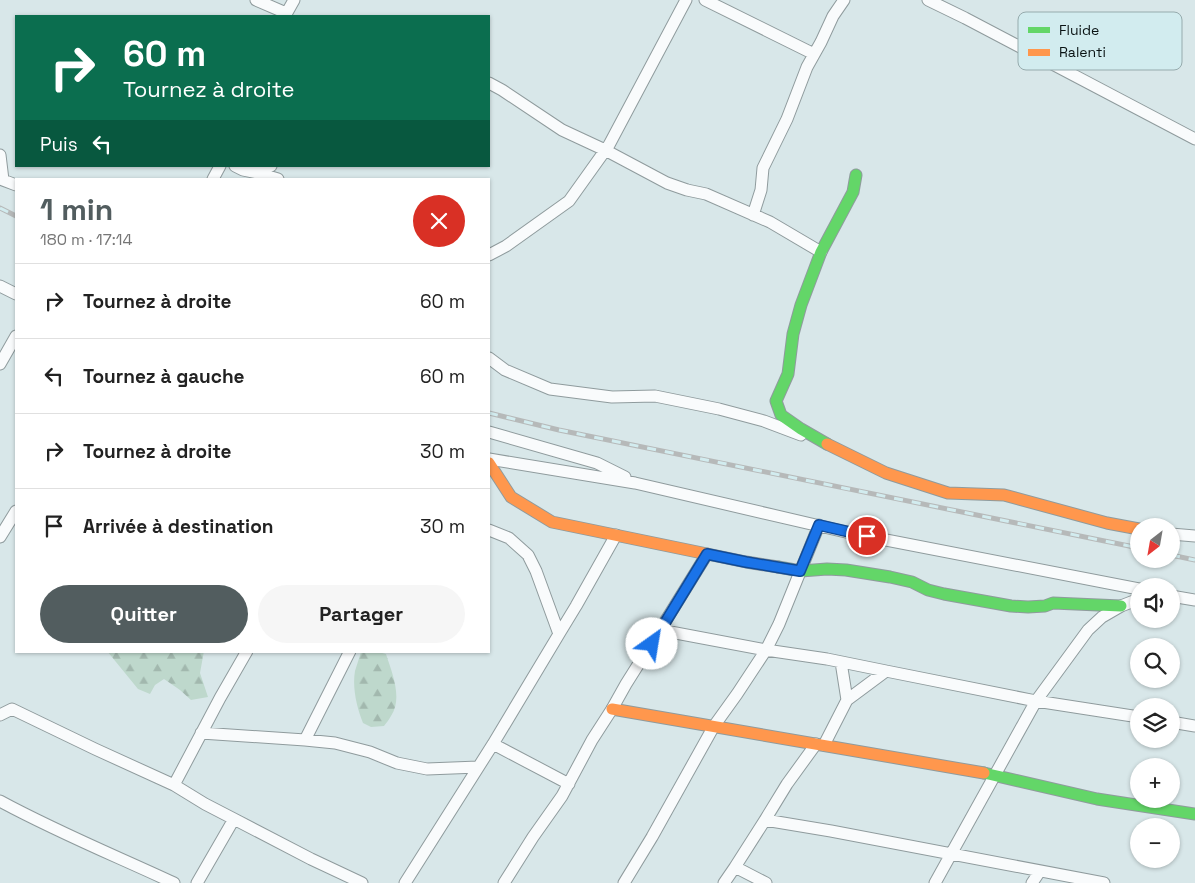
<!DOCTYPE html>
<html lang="fr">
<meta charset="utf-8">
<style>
:root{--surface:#fff;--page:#f6f6f6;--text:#222;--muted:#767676;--line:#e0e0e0;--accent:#525d5f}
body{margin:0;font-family:"Space Grotesk",sans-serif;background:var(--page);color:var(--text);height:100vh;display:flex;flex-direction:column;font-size:19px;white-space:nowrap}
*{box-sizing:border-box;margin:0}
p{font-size:16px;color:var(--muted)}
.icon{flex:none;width:28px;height:28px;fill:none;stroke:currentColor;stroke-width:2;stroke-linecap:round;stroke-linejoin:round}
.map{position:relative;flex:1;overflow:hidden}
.drawer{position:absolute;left:15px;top:178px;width:475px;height:475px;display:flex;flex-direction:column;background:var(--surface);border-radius:0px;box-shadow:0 1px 4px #0004}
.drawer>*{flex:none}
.top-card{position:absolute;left:15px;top:15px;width:475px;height:152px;border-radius:0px;box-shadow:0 1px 4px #0004;background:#0b6e4f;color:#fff;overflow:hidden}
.needle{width:32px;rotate:211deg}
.buttons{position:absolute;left:1130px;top:518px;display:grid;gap:10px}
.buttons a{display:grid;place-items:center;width:50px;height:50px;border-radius:50%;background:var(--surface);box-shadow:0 1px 4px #0004;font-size:25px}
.pin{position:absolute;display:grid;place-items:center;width:42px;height:42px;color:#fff;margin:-21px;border:2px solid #fff;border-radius:50%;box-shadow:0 1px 5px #0007}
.me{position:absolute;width:55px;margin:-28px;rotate:32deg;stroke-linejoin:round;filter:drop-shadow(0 0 4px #0008)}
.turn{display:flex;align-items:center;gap:18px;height:105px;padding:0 25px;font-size:22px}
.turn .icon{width:65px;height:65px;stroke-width:2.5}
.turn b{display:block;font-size:35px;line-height:42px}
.then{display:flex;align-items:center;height:48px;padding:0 25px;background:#0003;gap:10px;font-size:19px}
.round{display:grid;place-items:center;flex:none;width:52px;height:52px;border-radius:26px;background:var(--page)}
.summary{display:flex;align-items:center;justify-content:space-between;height:85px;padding:0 25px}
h1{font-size:30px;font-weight:700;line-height:38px;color:var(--accent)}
.cta{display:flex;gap:10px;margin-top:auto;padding:10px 25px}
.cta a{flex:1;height:58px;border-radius:30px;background:var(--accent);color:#fff;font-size:20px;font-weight:700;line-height:58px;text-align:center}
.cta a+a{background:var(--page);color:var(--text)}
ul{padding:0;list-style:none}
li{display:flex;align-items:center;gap:15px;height:75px;padding:0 25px;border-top:1px solid var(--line)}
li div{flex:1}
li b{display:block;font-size:19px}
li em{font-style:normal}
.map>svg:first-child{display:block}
</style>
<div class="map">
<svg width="1195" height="883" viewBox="0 0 1195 883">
<defs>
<pattern id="forest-firs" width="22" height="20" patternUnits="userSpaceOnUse" patternTransform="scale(1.25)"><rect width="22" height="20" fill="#bed8cc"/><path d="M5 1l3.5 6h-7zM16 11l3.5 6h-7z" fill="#a2b8ae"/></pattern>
</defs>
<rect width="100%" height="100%" fill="#d8e7e9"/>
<path fill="url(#forest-firs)" d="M 107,651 L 204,651 L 200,673 L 208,697 L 191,700 L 180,690 L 164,679 L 155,685 L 150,694 L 138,689 Z
M 375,651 L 386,654 C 392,673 403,698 391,716 C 389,720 386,723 384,726 L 371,727 L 363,723 C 357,708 352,688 355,671 C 357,665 359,658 361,652 Z"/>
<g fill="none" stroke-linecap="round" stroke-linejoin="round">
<defs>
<path id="street" d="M 256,0 L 286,13
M 705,0 L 814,54
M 928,0 L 965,18 L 1195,139
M 285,16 L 294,0
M 489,83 L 502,90 L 562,130 L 605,150 L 667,183 L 687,190 L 706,194 L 770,222 L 821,252
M 0,155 L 3,180
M 235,166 L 243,170 L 258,173 L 271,166
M 258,173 L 278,179
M 0,179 L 16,185
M 213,179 L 220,166
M 753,215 L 761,190 L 763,168 L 787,119 L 807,67 L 821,42 L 833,16 L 844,0
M 489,255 L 506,246 L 569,201 L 609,145 L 686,0
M 0,286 L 16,294
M 489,358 L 505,370 L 550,389 L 612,397 L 655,396 L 719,409 L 764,421 L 801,435
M 0,364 L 16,336
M 489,432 L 597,463 L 625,477
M 489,459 L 635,483 L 850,533 L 1139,589
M 489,530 L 509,538 L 528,555 L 536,571 L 559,634 L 576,606 L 616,535
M 1171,534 L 1195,536
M 0,537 L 16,511
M 707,554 L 660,630 L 766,650 L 827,659 L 886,671
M 1171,596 L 1195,600
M 847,700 L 886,671 L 1036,701 L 1139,717
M 0,715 L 12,709 L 95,749 L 174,785 L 205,804 L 234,819 L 311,859 L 362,883
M 1171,722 L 1195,726
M 201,733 L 305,740 L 335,743 L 370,752 L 397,763 L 427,769 L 478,767
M 305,740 L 350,651
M 493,744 L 569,784
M 824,745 L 847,700 L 841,662
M 174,785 L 220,698 L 247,651
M 0,801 C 57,832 116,856 174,883
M 765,820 L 787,784 L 816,744
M 197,883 L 234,819
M 405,883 L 493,744 L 559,634
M 504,883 L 533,837 L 562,796 L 592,740 L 612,709 L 626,684 L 660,630
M 624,883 L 652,837 L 714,726 L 737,694 L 766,650 L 779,624 L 819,525
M 724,883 L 735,867
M 766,883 L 735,867 L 765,820 L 831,831 L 1104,883
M 935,883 L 1036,701 L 1088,630 L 1102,617 L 1121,606 L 1139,599
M 1032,883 L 1040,871"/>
<path id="fast" d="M 827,444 L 801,429 L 781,415 L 776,401 L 788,374 L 793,334 L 801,305 L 821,252 L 853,192 L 856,175
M 778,567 L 801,571 L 827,569 L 846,570 L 890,577 L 912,582 L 928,590 L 944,594 L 1011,606 L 1028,607 L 1045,606 L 1053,603 L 1121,606
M 984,773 L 1097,799 L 1195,814"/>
<path id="slow" d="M 827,444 L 886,473 L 948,493 L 1004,495 L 1107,523 L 1139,529
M 489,463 L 511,497 L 552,522 L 746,562 L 778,567
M 612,709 L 984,773"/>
</defs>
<use href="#street" stroke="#8f9b9d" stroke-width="13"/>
<use href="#fast" stroke="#8f9b9d" stroke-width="13"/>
<use href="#slow" stroke="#8f9b9d" stroke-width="13"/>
<use href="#street" stroke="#f9fbfc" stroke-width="11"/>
<use href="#fast" stroke="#63d668" stroke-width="11"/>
<use href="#slow" stroke="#ff974d" stroke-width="11"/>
<defs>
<path id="rail" d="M 0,208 L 16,216
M 489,413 L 559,430 L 1139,548
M 1171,555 L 1195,560"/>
</defs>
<use href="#rail" stroke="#b6b9b9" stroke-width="5"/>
<use href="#rail" stroke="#d2ecef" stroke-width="3" stroke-dasharray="9" stroke-linecap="butt"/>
</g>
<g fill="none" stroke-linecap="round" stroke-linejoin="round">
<defs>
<path id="route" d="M 652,644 L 707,554 L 746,562 L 800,571 L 819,525 L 867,536"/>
</defs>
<use href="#route" stroke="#114b97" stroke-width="12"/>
<use href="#route" stroke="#1a73e8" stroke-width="9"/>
</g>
<rect x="1018" y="12" width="164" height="58" rx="8" fill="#d2ecef" stroke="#96abad" stroke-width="1"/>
<rect x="1028" y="27" width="22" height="6" fill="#63d668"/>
<rect x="1028" y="49" width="22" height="7" fill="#ff974d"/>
<g font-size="14" fill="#0a1314">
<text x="1059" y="35">Fluide</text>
<text x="1059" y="57">Ralenti</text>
</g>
</svg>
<div class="buttons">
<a><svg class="needle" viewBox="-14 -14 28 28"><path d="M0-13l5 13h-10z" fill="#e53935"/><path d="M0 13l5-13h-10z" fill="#767676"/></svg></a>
<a><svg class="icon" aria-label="sound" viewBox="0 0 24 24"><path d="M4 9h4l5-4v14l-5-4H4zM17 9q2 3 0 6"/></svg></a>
<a><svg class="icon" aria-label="search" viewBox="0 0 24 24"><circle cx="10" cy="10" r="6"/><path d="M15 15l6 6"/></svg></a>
<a><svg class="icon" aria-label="layers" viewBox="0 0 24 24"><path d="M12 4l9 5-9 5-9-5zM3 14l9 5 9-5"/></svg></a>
<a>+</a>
<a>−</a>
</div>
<div class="pin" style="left:867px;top:536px;background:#d93025"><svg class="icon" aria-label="arrive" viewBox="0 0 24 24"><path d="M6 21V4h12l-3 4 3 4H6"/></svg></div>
<svg class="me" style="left:652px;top:644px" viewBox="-20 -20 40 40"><circle r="19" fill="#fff"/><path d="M0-13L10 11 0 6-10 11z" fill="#1a73e8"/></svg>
<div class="top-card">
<div class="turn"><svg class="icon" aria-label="right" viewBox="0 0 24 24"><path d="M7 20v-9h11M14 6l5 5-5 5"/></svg><div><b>60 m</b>Tournez à droite</div></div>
<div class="then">Puis<svg class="icon" aria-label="left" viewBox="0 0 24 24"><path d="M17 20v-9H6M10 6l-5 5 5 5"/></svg></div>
</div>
<section class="drawer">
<div class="summary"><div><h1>1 min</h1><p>180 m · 17:14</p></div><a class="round" style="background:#d93025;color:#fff"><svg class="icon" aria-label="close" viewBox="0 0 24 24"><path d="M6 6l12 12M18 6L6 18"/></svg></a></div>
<ul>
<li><svg class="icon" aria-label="right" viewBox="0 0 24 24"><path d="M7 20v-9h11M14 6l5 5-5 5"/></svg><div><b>Tournez à droite</b></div><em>60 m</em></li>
<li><svg class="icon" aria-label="left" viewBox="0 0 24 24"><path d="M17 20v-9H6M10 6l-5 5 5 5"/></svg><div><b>Tournez à gauche</b></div><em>60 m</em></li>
<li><svg class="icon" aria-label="right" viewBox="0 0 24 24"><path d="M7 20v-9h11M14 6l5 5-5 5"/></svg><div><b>Tournez à droite</b></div><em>30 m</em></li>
<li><svg class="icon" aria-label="arrive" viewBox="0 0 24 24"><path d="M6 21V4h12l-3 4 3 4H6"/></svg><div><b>Arrivée à destination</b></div><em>30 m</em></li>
</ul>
<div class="cta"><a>Quitter</a><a>Partager</a></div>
</section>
</div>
